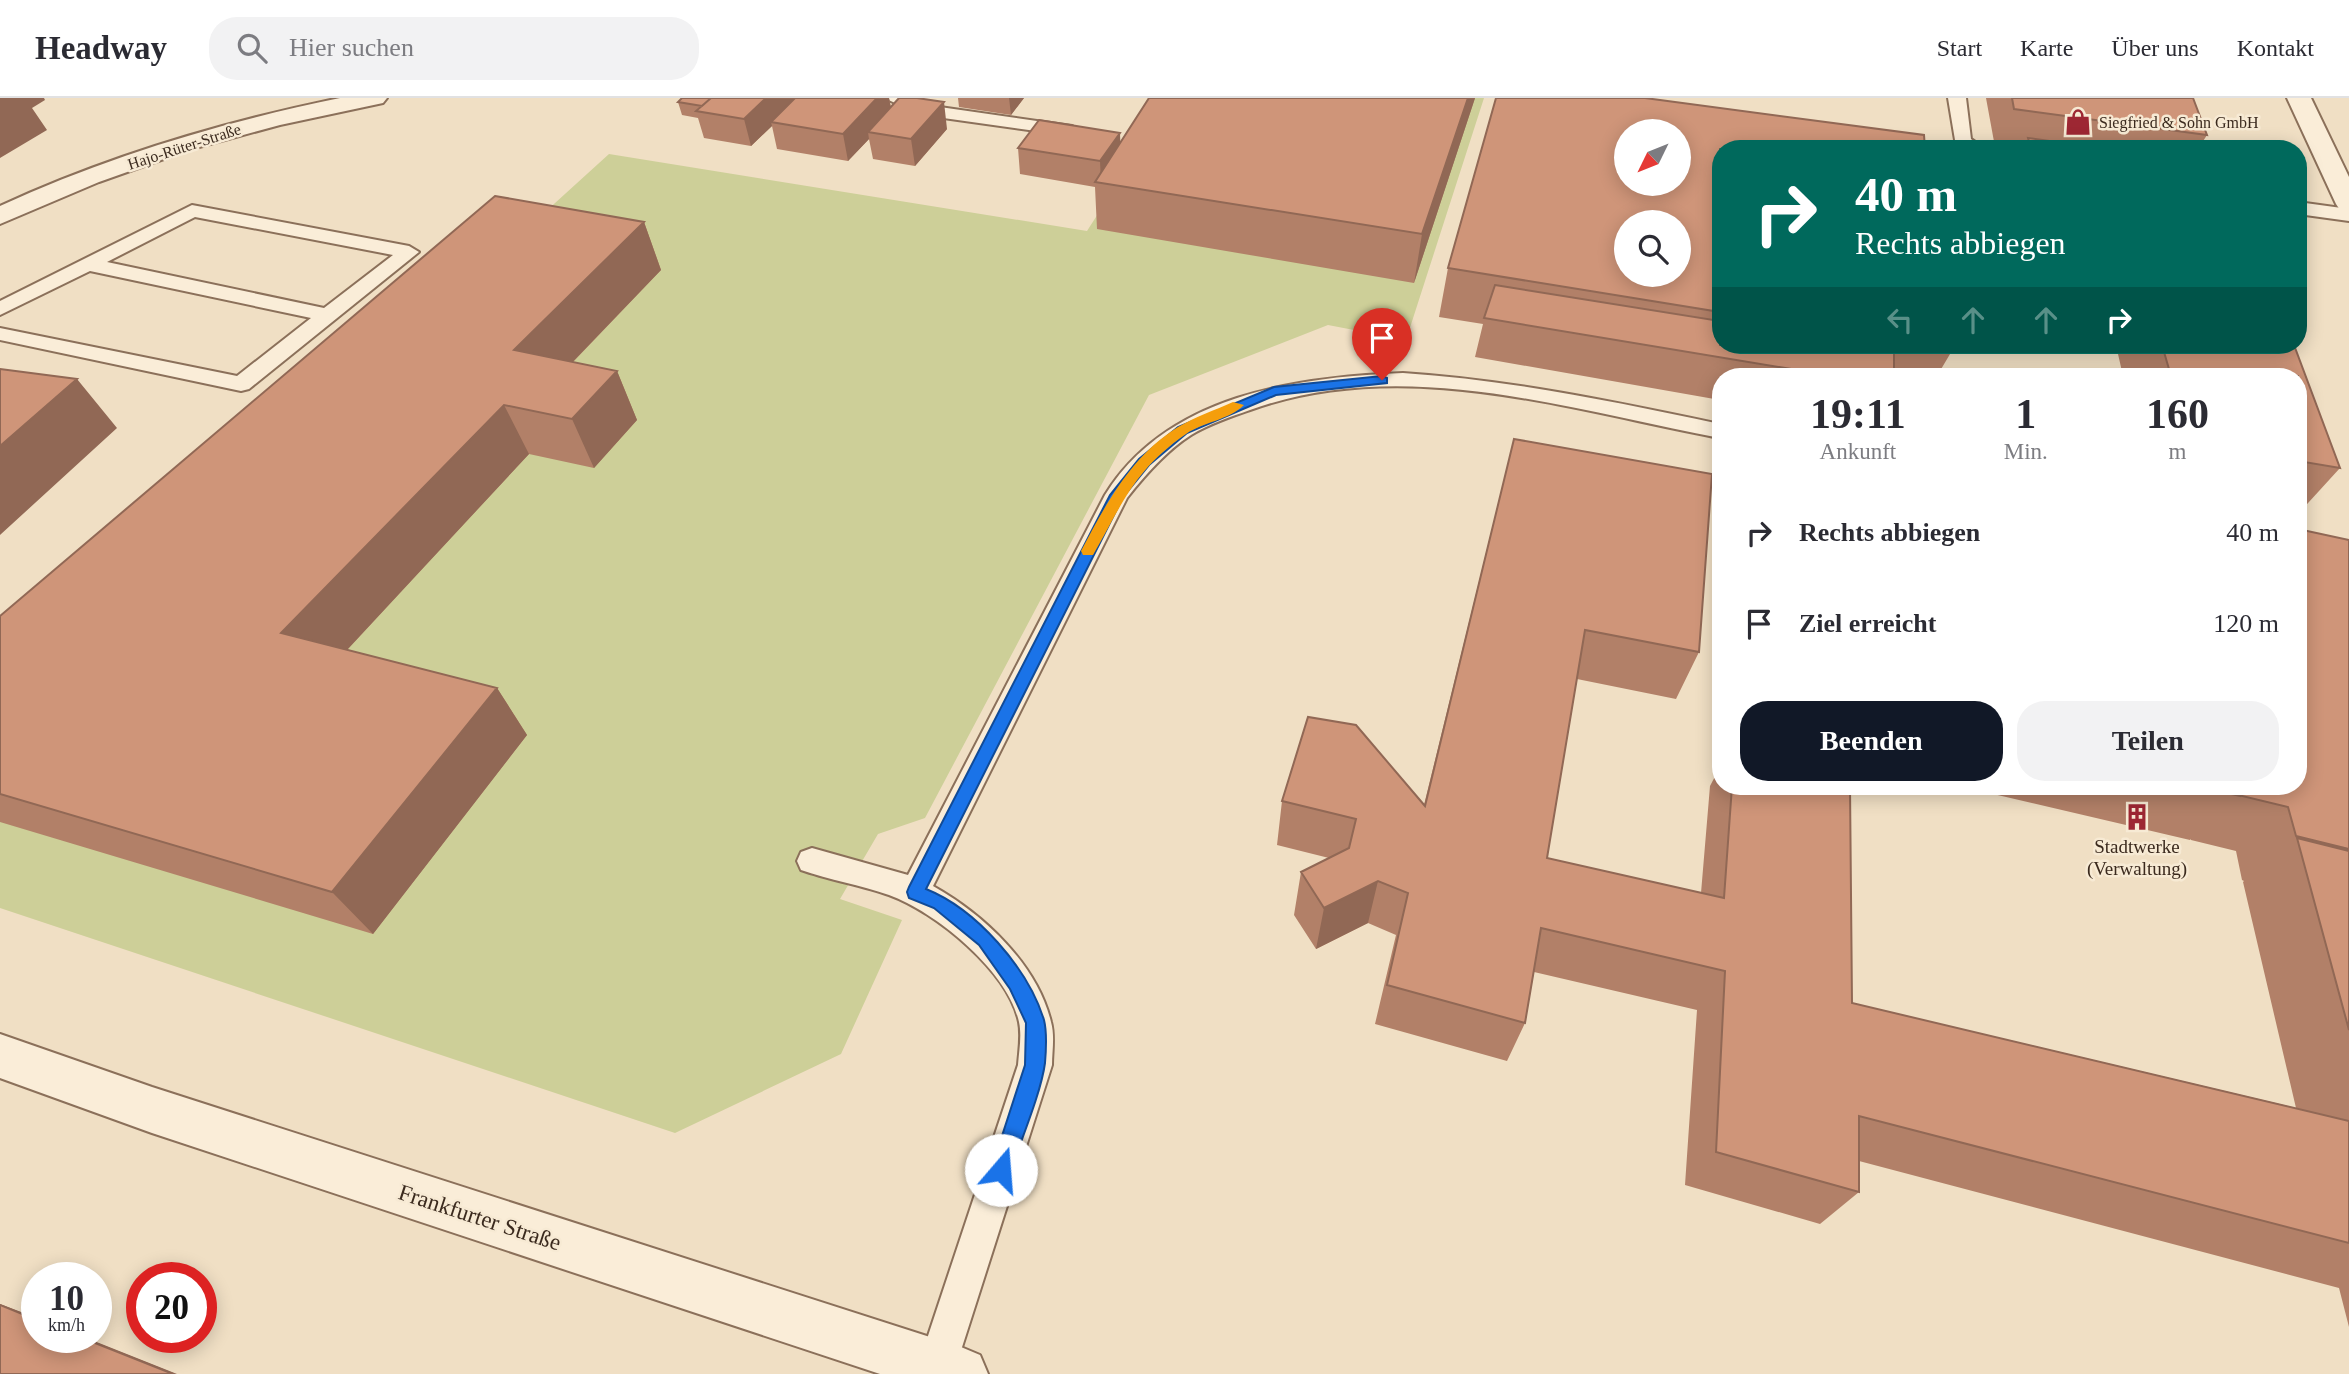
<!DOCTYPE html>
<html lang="de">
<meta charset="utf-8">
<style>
:root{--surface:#fff;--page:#f2f2f3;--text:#2b2b33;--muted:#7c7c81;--line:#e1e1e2;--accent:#111827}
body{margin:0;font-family:"Times New Roman",serif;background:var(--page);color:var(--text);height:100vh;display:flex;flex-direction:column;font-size:26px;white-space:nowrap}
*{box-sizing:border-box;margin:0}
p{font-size:23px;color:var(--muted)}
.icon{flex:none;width:38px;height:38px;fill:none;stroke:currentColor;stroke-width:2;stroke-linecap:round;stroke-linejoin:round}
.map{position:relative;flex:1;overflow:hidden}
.details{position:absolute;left:1712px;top:270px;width:595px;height:427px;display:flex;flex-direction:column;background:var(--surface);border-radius:28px;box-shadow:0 4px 18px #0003}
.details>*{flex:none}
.hud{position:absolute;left:1712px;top:42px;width:595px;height:214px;border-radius:28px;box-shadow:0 4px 18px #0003;background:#00695c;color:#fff;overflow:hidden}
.needle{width:46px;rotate:227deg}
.controls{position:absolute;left:1614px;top:21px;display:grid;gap:14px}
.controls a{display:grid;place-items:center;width:77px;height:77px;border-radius:50%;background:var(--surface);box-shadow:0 4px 18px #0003;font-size:35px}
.speed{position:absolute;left:21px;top:1164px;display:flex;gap:14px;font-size:35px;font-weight:700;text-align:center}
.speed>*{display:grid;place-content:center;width:91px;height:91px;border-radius:50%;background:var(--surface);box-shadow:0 4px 18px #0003;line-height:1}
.speed small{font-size:18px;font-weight:400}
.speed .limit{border:10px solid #d22;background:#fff;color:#111}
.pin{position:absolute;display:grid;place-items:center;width:60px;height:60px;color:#fff;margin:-72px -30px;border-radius:50% 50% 50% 0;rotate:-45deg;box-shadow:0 0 7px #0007}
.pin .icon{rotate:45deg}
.me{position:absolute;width:77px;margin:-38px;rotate:18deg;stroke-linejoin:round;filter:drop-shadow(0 0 5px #0008)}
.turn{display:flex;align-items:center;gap:24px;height:147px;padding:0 28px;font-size:32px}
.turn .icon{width:91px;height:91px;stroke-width:2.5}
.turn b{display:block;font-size:49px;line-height:60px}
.lanes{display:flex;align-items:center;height:66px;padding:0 28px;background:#0003;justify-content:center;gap:35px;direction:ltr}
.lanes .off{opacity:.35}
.eta{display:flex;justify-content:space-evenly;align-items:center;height:119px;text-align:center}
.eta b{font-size:42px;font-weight:600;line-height:49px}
.action{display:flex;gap:14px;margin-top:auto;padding:14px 28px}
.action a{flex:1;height:80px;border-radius:28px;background:var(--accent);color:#fff;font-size:28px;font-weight:600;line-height:80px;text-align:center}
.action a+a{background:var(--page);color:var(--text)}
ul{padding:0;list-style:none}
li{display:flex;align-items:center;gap:21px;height:91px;padding:0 28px}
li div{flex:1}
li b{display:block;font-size:26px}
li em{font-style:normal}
header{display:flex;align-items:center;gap:42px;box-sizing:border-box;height:98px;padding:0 35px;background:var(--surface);border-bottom:2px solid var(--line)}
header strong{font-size:33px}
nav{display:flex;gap:38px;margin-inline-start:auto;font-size:24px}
.search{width:490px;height:63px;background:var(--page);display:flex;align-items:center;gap:18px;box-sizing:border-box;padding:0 24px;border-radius:28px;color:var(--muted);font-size:26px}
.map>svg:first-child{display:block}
</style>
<header>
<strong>Headway</strong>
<div class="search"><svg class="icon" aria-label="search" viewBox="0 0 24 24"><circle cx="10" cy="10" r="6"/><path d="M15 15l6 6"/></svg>Hier suchen</div>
<nav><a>Start</a><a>Karte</a><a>Über uns</a><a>Kontakt</a></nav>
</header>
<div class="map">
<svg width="2349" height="1276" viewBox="0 0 2349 1276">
<rect width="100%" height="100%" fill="#f0dfc4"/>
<path fill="#cdcf98" d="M 1172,0 L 1484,0 L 1406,242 L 1328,227 L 1149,297 L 925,720 L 878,736 L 840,801 L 902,822 L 841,956 L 675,1035 L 0,810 L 0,609 L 609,56 L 1087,133 Z"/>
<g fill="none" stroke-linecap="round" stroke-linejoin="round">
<defs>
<path id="service" d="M 884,0 L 908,0 L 926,7 L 1072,28 L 1081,33 L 1072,38 L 922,17 Z
M 1948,0 L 1966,0 L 1971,41 L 1985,51 L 1956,48 Z
M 2298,104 L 2349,111 L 2349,123 L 2298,116 Z
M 192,107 L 409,148 L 419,154 L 249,291 L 241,293 L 0,242 L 0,230 L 237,278 L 311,220 L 90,173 L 0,217 L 0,203 ZM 195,119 L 393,157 L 324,210 L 107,164 Z
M 1403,275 C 1511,282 1615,304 1720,326 L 1720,340 C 1567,311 1403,257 1250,312 C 1230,319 1209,326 1191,337 C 1166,353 1145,377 1127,400 L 933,788 C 983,816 1037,866 1051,924 C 1055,938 1052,953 1052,967 L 956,1268 L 953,1276 L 921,1276 L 918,1268 L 1018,967 C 1019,953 1022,938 1019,924 C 1008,873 936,814 889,797 C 860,787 830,782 801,772 L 797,763 L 801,754 L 812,750 L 908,777 L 1105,397 C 1167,297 1296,279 1403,275 Z"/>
<path id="minor" d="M 340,0 L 387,0 L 383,5 L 280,27 L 192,51 L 99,84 L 0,126 L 0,108 C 108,58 223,24 340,0 Z
M 2287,0 L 2311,0 L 2349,79 L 2349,114 L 2340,112 L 2336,106 Z"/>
<path id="tertiary" d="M 0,936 L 152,989 L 961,1249 L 980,1257 L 988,1276 L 880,1276 L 152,1035 L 0,980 Z"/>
</defs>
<use href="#service" stroke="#8b705a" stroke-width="4"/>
<use href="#minor" stroke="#8b705a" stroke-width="4"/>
<use href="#tertiary" stroke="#8b705a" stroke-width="4"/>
<use href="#service" fill="#faedd8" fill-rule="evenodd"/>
<use href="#minor" fill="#faedd8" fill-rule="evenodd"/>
<use href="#tertiary" fill="#faedd8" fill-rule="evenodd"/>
</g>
<path fill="#b28068" d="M 682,0 L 889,0 L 891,9 L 947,31 L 915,68 L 873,61 L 869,41 L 848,63 L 777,51 L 772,28 L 751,48 L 704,40 L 698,20 L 682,17 L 678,4 Z
M 958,0 L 1024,0 L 1011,17 L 959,9 Z
M 1149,0 L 1475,0 L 1414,185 L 1097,131 L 1095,89 L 1020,76 L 1018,50 L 1120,45 Z
M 1986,0 L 2193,0 L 2207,37 L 2198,51 L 2010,51 L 1995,49 Z
M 1720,51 L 1720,247 L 1952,247 L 1953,251 L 1937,278 L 1720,278 L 1720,302 L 1475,259 L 1483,226 L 1439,219 L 1448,170 Z
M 644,124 L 661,172 L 573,264 L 617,273 L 637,322 L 594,370 L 529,356 L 347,552 L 497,590 L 527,637 L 373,836 L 0,724 L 0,518 Z
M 2124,247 L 2294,247 L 2340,370 L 2298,416 L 2298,278 L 2123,278 L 2118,256 Z
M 1514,341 L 1699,554 L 1676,601 L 1577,581 L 1547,760 L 1701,795 L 1710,688 L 1720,669 L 1720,688 L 1850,688 L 1852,905 L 2296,1010 L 2243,784 L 2244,783 L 2242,782 L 2236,753 L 2191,742 L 2191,741 L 2190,742 L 1989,695 L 1988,688 L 2298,688 L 2298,431 L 2349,442 L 2349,1229 L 2339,1190 L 1859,1063 L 1859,1094 L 1820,1126 L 1685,1087 L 1697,912 L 1534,874 L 1525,925 L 1507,963 L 1375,926 L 1396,837 L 1368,825 L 1316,851 L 1294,817 L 1301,774 L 1329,760 L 1277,747 L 1282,703 L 1424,707 Z"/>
<path fill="#916855" d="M 0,0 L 44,0 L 45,2 L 32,10 L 47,32 L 0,60 Z
M 766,0 L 798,0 L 771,24 L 772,28 L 751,48 L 744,21 Z
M 877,0 L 889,0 L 892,16 L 868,34 L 869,41 L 848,63 L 843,36 Z
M 1009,0 L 1024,0 L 1011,17 Z
M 1468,0 L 1475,0 L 1414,185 L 1422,136 Z
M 944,4 L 947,31 L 915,68 L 911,41 Z
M 1120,35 L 1121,62 L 1101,85 L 1100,63 Z
M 644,124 L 661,172 L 537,301 L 514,252 Z
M 617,273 L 637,322 L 594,370 L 572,321 Z
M 77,281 L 117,330 L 0,437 L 0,348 Z
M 504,307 L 529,356 L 319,582 L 281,535 Z
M 497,590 L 527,637 L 373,836 L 332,794 Z
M 1378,783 L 1368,825 L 1316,851 L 1324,810 Z
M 0,1206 L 37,1220 L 37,1222 L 0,1207 Z
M 80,1239 L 84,1239 L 177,1276 L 173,1276 Z"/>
<path fill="#cf9579" stroke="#916855" stroke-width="2" fill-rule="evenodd" d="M 682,0 L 711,0 L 702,8 L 678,4 Z
M 711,0 L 766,0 L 744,21 L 696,13 Z
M 795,0 L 877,0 L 843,36 L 771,24 Z
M 899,0 L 917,0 L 944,4 L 911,41 L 868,34 Z
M 1149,0 L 1468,0 L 1422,136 L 1095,84 Z
M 1496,0 L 1645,0 L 1924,37 L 1925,51 L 1720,51 L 1720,214 L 1448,170 ZM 1626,33 L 1678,33 L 1678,86 L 1626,86 ZM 1626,124 L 1678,124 L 1678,177 L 1626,177 Z
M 2012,0 L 2193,0 L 2207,37 L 2014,11 Z
M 1039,22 L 1120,35 L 1100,63 L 1018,50 Z
M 2028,40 L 2106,51 L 2031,51 Z
M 495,98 L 644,124 L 514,252 L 617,273 L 572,321 L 504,307 L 281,535 L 497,590 L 332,794 L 0,696 L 0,518 Z
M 1495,187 L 1720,223 L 1720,247 L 1865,247 L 1894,251 L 1894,278 L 1833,278 L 1484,220 Z
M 1928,247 L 1952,247 L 1953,251 Z
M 2162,247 L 2294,247 L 2340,370 L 2298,363 L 2298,278 L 2171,278 Z
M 0,271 L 77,281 L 0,348 Z
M 1514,341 L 1712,376 L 1699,554 L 1585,532 L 1547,760 L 1724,800 L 1732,688 L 1850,688 L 1852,905 L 2349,1023 L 2349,1145 L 1859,1018 L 1859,1094 L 1716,1054 L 1725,873 L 1541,830 L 1525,925 L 1387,887 L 1408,795 L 1378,783 L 1324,810 L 1301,774 L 1349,750 L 1356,721 L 1282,703 L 1308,619 L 1356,627 L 1425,708 Z
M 2298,431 L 2349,442 L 2349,751 L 2296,738 L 2288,709 L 2242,698 L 2239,688 L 2298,688 L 2298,494 L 2299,495 L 2298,489 Z
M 2196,688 L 2238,688 L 2240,698 Z
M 2297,740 L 2349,753 L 2349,932 Z
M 0,1207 L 37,1222 L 37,1239 L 80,1239 L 173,1276 L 0,1276 Z"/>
<path fill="#1a73e8" stroke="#114b97" stroke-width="2" d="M 1382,278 L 1387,280 L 1387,285 L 1276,297 L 1187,335 L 1149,367 L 1123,399 L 926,791 C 976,811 1028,870 1044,922 C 1047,934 1046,953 1045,965 C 1041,995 1021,1042 1011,1072 L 1008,1079 L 1001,1082 L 994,1079 L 991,1072 L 1025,967 L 1026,925 L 1010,891 L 979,847 L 934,810 L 909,800 L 907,794 L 909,789 L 1110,397 L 1139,361 L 1178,329 L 1274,289 Z"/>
<path fill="#f59e0b" d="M 1233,304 L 1244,307 C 1229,322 1203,324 1186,336 C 1134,372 1123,405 1093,457 L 1083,457 L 1081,453 C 1106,406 1131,358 1178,329 C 1195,319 1215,312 1233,304 Z"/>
<defs>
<symbol id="shop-bare" viewBox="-9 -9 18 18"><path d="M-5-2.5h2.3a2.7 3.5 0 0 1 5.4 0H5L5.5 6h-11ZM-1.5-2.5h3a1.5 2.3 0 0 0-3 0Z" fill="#9d2733" stroke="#f7ead4" stroke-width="2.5" paint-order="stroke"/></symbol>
<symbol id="building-bare" viewBox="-9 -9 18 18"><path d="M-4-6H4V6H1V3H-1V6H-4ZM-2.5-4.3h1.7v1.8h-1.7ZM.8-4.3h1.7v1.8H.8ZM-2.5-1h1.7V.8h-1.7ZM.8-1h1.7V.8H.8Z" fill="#9d2733" stroke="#f7ead4" stroke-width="2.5" paint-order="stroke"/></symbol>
</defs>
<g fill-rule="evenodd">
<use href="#shop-bare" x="2059" y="5" width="38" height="38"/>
<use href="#building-bare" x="2118" y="700" width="38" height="38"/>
</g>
<g text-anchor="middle" stroke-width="5" stroke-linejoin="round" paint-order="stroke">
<g font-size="16" fill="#3b2a1e" stroke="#f7ead4" text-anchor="start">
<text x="2099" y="30">Siegfried &amp; Sohn GmbH</text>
</g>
<g font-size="16" fill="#3b2a1e" stroke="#f7ead4">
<text transform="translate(184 48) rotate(-18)" y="6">Hajo-Rüter-Straße</text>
</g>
<g font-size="19" fill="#3b2a1e" stroke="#f7ead4">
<text x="2137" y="755">Stadtwerke<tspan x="2137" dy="22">(Verwaltung)</tspan></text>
</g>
<g font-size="23" fill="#3b2a1e" stroke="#f7ead4">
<text transform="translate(480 1119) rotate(18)" y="8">Frankfurter Straße</text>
</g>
</g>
</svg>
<div class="controls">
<a><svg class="needle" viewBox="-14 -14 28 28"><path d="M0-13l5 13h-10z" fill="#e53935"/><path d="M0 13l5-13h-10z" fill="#7c7c81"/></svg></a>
<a><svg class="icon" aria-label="search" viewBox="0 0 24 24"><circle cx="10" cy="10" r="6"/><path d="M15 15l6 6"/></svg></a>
</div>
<div class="speed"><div>10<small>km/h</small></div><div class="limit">20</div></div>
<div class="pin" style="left:1382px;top:282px;background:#d93025"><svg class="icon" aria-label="arrive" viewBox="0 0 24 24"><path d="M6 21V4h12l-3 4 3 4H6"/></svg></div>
<svg class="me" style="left:1001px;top:1072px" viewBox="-20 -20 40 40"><circle r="19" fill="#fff"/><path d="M0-13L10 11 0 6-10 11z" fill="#1a73e8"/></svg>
<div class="hud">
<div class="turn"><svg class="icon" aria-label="right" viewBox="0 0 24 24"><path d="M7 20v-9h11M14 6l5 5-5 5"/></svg><div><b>40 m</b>Rechts abbiegen</div></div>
<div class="lanes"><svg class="icon off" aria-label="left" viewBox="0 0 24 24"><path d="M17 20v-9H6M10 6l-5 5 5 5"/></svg><svg class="icon off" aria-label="ahead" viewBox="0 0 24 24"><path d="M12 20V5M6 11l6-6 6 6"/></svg><svg class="icon off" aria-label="ahead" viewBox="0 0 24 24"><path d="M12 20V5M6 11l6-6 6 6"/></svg><svg class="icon" aria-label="right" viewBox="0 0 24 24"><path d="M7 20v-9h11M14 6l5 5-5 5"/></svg></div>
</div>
<section class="details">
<div class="eta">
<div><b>19:11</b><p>Ankunft</p></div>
<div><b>1</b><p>Min.</p></div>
<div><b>160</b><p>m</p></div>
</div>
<ul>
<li><svg class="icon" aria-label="right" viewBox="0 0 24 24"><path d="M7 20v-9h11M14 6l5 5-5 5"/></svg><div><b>Rechts abbiegen</b></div><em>40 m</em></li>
<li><svg class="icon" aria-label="arrive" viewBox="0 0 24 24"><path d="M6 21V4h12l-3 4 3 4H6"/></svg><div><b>Ziel erreicht</b></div><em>120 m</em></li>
</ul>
<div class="action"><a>Beenden</a><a>Teilen</a></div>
</section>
</div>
